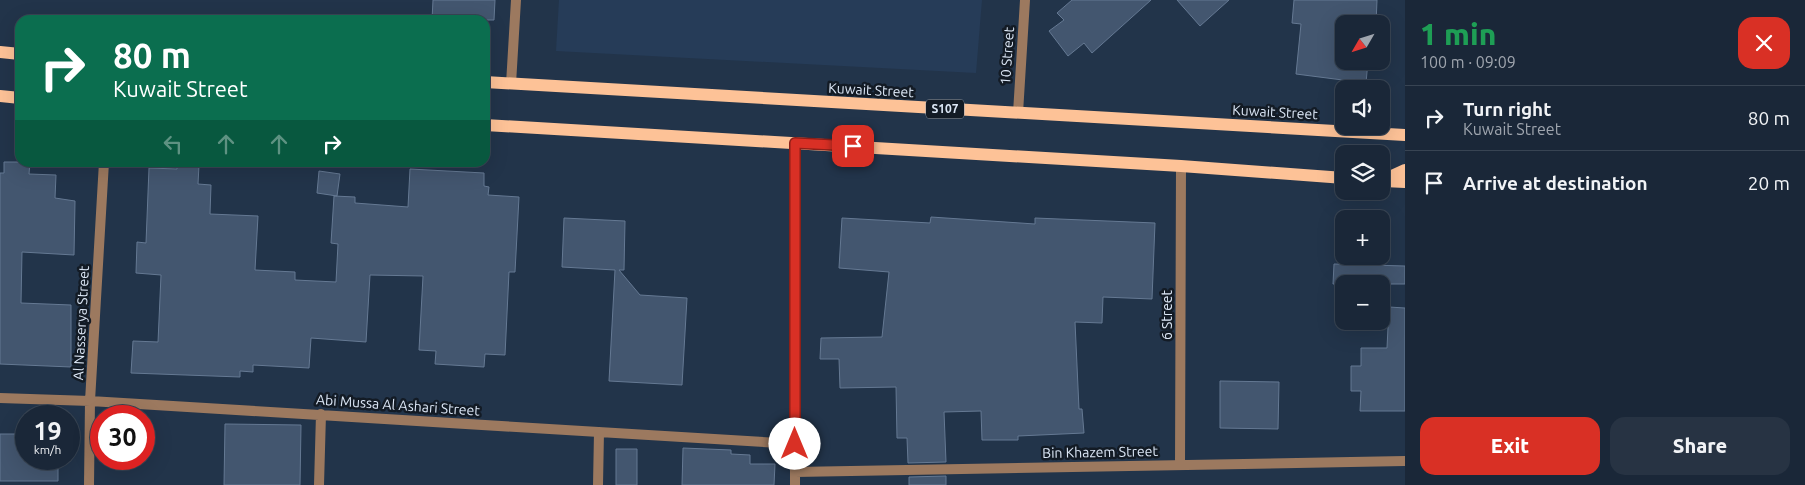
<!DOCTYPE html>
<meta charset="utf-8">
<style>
:root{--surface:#1a2738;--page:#273343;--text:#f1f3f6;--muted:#9fa5ae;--line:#384453;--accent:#d93025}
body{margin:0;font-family:Ubuntu,sans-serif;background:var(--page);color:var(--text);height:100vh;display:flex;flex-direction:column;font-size:19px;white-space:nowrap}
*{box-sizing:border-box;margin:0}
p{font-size:16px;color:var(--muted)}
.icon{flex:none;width:28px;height:28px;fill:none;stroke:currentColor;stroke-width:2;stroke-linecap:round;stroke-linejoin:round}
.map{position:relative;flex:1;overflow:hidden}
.panel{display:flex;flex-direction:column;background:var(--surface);width:400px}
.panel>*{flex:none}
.top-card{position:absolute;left:15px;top:15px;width:475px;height:152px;border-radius:15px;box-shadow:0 5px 20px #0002,0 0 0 1px var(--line);background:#0b6e4f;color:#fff;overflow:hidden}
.needle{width:32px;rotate:231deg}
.tools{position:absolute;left:1335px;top:15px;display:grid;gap:10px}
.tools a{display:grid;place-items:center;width:55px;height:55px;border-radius:10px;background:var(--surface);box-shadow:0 5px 20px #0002,0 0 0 1px var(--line);font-size:25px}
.speed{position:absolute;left:15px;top:405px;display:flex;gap:10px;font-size:25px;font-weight:700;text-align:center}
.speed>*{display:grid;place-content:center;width:65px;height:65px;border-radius:50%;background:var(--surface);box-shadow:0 5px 20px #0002,0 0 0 1px var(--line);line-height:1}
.speed small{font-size:12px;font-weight:400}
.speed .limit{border:8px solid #d22;background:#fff;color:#111}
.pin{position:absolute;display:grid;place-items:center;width:42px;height:42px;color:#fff;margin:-21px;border-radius:10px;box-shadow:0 2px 8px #0006}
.me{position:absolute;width:55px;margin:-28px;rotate:0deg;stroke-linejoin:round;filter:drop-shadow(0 0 4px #0008)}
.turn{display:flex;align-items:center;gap:18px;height:105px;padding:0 15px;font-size:22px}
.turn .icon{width:65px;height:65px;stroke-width:2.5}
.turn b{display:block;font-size:35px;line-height:42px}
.lanes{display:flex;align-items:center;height:48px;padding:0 15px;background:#0003;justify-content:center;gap:25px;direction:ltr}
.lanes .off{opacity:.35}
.round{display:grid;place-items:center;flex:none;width:52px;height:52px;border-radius:15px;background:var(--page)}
.overview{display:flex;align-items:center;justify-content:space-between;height:85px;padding:0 15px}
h1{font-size:30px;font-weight:800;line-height:38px;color:#1e9e55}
.cta{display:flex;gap:10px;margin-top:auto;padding:10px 15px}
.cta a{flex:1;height:58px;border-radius:15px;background:var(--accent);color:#fff;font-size:20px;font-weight:800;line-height:58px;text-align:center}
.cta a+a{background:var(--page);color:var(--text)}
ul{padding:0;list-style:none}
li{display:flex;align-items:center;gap:15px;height:65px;padding:0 15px;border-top:1px solid var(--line)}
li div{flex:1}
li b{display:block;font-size:19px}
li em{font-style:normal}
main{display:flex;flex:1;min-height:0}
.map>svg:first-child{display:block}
</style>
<main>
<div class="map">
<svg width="1405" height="485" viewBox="0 0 1405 485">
<rect width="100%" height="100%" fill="#22344a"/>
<path fill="#263c58" d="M 559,0 L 982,0 L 976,73 L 556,51 Z"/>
<path fill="#43566f" stroke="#657993" d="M 433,0 L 495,0 L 494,20 L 432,20 Z
M 1072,0 L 1151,0 L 1092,53 L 1084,43 L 1068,56 L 1049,31 L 1064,20 L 1057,13 Z
M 1177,0 L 1229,0 L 1200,26 Z
M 1294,0 L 1377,0 L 1376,24 L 1344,24 L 1344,61 L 1368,61 L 1366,83 L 1296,74 L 1301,24 L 1292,23 Z
M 4,162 L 30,162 L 29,174 L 56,175 L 55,198 L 75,201 L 74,255 L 22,252 L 21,303 L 71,305 L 71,367 L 0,364 L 0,173 L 4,173 Z
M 177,164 L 199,165 L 198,184 L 211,185 L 210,214 L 258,216 L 255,270 L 295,272 L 295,280 L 336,282 L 338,244 L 331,243 L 334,196 L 355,197 L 355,203 L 408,207 L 410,169 L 484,173 L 484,186 L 489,187 L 488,195 L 519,197 L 515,272 L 509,272 L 505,355 L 485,354 L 484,367 L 435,364 L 436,351 L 419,350 L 423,276 L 370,275 L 366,342 L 311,338 L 309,368 L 253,365 L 253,372 L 240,371 L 240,377 L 131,373 L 133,341 L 158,342 L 161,275 L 136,273 L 137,242 L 146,243 L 149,168 L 177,169 Z
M 319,171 L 340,174 L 337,196 L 317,193 Z
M 931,217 L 1035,224 L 1035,218 L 1155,223 L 1152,299 L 1103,297 L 1102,323 L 1075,322 L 1079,409 L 1082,409 L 1084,433 L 1018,436 L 1018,440 L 982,440 L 981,411 L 944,412 L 946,462 L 908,463 L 907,438 L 897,438 L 896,387 L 840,388 L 839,359 L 820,359 L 821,338 L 882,337 L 889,272 L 839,268 L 842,218 L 930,223 Z
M 564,218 L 625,221 L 624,270 L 619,270 L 640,295 L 687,298 L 682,385 L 609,381 L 615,270 L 562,267 Z
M 1334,264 L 1405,266 L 1405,284 L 1333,284 Z
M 1389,307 L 1405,308 L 1405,411 L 1360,411 L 1361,391 L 1351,391 L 1351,366 L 1361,366 L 1361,348 L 1387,348 Z
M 1220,381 L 1279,382 L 1278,429 L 1220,428 Z
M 225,424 L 301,425 L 300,485 L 224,485 Z
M 0,434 L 26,434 L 26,459 L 58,459 L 58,481 L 0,481 Z
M 683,448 L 731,450 L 731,454 L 750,455 L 750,464 L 775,464 L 774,485 L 682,485 Z
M 616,449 L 637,449 L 637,485 L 616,485 Z
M 946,476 L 946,485 L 909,485 L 909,477 Z"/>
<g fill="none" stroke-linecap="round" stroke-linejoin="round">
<path stroke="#9c795f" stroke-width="10" d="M 511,84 L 516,0
M 1018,113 L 1025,0
M 0,398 L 90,401 L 795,444
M 1180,465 L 1181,166
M 795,472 L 1405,461
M 89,485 L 90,401 L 104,162
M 319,485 L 321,414
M 598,485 L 599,432
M 795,485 L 795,143"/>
<path stroke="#fdc297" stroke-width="12" d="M 0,52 L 20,54
M 485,82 L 1405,135
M 0,96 L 20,98
M 485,125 L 1181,166 L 1344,178
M 1381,181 L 1405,170
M 1384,181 L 1405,182"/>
</g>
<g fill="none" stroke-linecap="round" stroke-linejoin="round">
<defs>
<path id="route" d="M 795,444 L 795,143 L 853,146"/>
</defs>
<use href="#route" stroke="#8d1f18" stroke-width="12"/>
<use href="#route" stroke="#d93025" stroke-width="9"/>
</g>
<g text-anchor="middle" stroke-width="5" stroke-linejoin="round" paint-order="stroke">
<rect fill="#131b25" stroke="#a0aab7" stroke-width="1" x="926" y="99.5" width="38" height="19" rx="4"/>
<g font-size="12" font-weight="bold" fill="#dce7f6">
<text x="945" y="113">S107</text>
</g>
<g font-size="14" fill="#dce7f6" stroke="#131b25">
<text transform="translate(1007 56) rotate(-86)" y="5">10 Street</text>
<text transform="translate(871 90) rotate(3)" y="5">Kuwait Street</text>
<text transform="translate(1275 112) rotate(3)" y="5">Kuwait Street</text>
<text transform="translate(1167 315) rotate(-90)" y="5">6 Street</text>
<text transform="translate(81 323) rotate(-87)" y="5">Al Nasserya Street</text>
<text transform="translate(398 405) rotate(4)" y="5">Abi Mussa Al Ashari Street</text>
<text transform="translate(1100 452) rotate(-1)" y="5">Bin Khazem Street</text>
</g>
</g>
</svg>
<div class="tools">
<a><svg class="needle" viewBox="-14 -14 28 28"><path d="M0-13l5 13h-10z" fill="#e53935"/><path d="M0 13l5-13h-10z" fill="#9fa5ae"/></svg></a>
<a><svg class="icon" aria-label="sound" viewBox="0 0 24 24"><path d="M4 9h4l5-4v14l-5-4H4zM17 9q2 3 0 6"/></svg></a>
<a><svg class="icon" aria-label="layers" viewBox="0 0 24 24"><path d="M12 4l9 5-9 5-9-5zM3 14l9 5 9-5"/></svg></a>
<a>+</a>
<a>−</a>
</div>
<div class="speed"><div>19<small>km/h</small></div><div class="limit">30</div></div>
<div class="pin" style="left:853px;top:146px;background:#d93025"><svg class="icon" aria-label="arrive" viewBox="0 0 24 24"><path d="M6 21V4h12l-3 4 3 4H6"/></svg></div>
<svg class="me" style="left:795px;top:444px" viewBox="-20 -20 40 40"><circle r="19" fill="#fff"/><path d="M0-13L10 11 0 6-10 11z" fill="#d93025"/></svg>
<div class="top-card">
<div class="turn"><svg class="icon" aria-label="right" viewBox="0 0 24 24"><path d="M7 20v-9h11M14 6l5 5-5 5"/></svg><div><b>80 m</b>Kuwait Street</div></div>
<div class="lanes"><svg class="icon off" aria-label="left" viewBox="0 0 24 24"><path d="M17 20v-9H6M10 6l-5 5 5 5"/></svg><svg class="icon off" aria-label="ahead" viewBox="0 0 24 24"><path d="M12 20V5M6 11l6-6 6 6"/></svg><svg class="icon off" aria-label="ahead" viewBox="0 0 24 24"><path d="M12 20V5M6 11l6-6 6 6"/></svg><svg class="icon" aria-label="right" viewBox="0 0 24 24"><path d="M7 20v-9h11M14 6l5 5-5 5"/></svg></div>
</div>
</div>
<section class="panel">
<div class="overview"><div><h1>1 min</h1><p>100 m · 09:09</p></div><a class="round" style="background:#d93025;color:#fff"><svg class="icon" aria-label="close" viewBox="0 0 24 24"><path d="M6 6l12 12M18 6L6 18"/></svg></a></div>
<ul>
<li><svg class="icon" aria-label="right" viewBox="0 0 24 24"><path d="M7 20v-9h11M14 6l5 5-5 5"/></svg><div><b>Turn right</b><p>Kuwait Street</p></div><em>80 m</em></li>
<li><svg class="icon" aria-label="arrive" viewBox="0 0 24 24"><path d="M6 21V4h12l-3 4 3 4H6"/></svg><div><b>Arrive at destination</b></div><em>20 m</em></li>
</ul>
<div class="cta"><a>Exit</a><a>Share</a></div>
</section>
</main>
